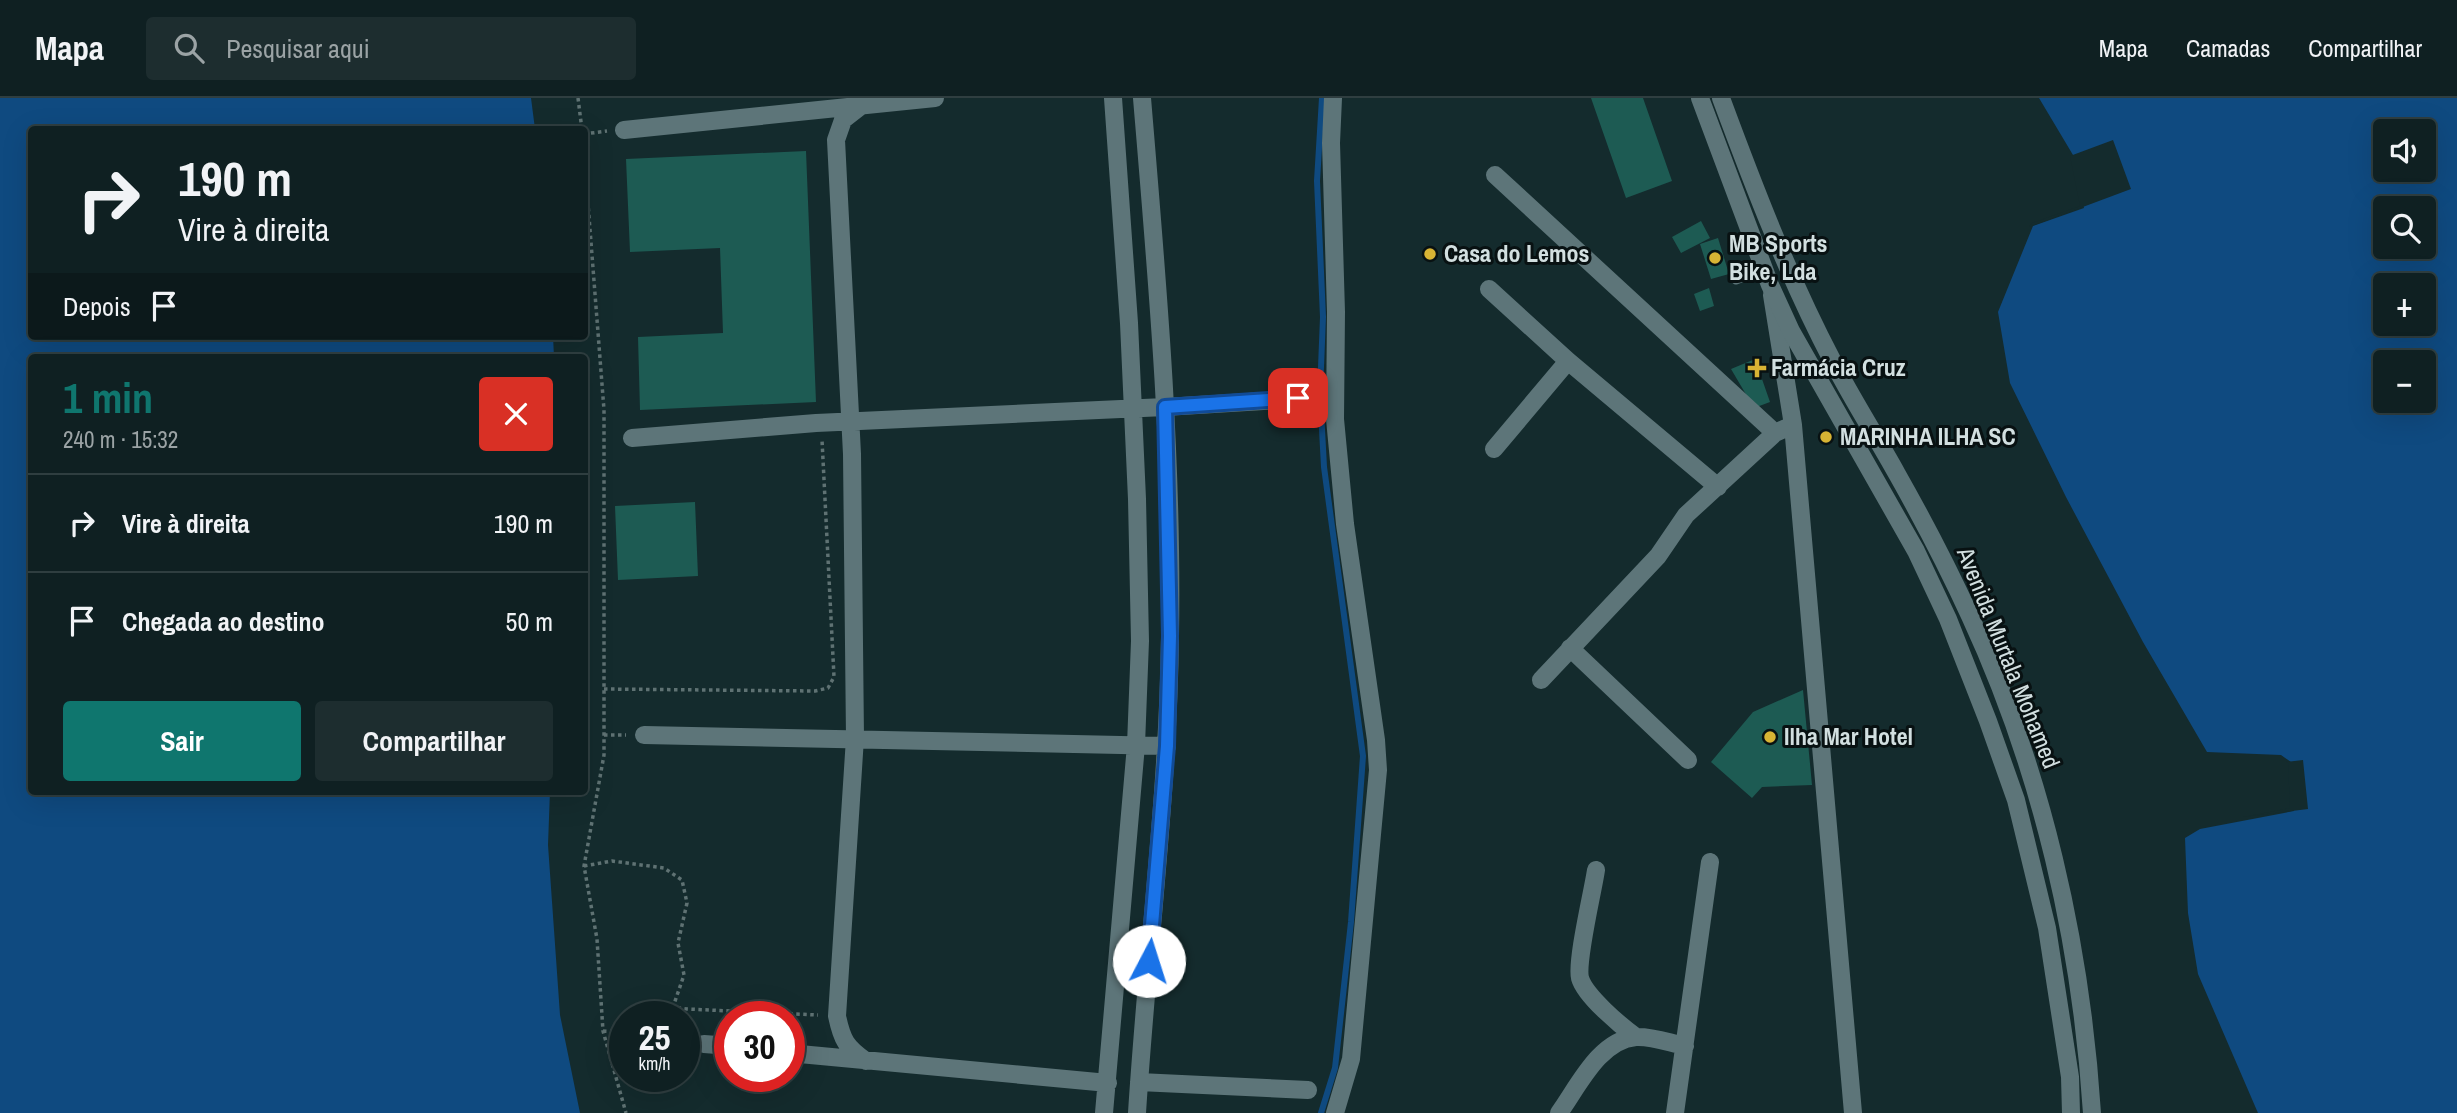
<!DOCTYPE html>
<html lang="pt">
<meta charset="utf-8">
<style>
:root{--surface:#0f2022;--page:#1d2d2f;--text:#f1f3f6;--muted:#9ba3a5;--line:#2f3e40;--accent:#0f766e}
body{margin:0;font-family:"Archivo Narrow",sans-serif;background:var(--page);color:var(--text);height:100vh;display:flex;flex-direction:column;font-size:26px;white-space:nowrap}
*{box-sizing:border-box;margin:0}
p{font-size:23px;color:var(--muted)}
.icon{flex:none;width:38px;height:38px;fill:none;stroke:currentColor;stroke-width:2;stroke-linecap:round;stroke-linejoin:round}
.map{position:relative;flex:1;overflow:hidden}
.drawer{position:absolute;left:28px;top:256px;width:560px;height:441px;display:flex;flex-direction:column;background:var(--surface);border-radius:7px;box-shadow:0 7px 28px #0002,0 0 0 2px var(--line)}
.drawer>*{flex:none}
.banner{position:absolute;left:28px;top:28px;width:560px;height:214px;border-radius:7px;box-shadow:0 7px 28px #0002,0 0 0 2px var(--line);background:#0f2022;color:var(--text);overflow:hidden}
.tools{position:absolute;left:2373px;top:21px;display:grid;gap:14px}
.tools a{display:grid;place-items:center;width:63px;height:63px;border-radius:7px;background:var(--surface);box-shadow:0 7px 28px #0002,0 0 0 2px var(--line);font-size:35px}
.speed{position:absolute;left:609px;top:903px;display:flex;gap:14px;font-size:35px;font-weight:700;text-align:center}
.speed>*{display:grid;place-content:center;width:91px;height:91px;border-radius:50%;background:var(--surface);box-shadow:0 7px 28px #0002,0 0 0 2px var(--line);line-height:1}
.speed small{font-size:18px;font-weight:400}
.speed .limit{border:10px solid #d22;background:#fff;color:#111}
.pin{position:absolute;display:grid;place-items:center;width:60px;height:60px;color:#fff;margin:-30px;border-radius:14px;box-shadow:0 4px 10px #0006}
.me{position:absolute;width:77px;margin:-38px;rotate:5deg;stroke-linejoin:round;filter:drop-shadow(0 0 5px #0008)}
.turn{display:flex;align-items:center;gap:24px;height:147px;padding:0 35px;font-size:32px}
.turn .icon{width:91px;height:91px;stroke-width:2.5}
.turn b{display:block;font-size:49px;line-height:60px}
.then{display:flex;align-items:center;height:66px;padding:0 35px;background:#0003;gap:14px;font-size:26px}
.round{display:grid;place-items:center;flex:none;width:74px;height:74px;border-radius:7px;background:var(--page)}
.headline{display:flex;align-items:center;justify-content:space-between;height:119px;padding:0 35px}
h1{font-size:42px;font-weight:700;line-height:52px;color:var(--accent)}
.action{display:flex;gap:14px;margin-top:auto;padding:14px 35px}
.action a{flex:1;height:80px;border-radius:7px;background:var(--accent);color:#fff;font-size:28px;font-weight:700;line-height:80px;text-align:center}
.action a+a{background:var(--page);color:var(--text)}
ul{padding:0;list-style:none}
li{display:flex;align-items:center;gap:21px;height:98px;padding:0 35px;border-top:2px solid var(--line)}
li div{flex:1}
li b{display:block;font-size:26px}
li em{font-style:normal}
header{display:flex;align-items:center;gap:42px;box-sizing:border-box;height:98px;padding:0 35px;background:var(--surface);border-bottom:2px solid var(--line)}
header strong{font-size:33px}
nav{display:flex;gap:38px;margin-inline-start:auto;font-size:24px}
.search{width:490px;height:63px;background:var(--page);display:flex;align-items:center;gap:18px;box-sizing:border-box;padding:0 24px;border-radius:7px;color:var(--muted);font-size:26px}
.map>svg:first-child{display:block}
</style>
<header>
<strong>Mapa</strong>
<div class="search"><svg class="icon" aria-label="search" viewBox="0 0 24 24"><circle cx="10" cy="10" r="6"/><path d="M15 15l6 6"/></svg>Pesquisar aqui</div>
<nav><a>Mapa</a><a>Camadas</a><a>Compartilhar</a></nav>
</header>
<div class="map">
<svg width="2457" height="1015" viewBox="0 0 2457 1015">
<rect width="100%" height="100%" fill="#142b2d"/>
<path fill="#0f4a80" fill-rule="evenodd" d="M 0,0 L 531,0 L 535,31 L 32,32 L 32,238 L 553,238 L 554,259 L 32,259 L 32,693 L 550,693 L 548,747 L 560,917 L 580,1015 L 0,1015 Z
M 2039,0 L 2457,0 L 2457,1015 L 2258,1015 L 2198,876 L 2188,815 L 2185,740 L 2200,731 L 2294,713 L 2291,664 L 2281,657 L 2207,654 L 2143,544 L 2066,399 L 2010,285 L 1998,214 L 2033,128 L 2084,110 L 2073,57 ZM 2385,33 L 2424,33 L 2424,72 L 2385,72 ZM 2385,110 L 2424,110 L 2424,149 L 2385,149 ZM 2385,187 L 2424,187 L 2424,226 L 2385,226 ZM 2385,264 L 2424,264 L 2424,303 L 2385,303 Z"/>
<path fill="#142b2d" d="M 2113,42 L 2131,91 L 2029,129 L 2032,125 L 2080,108 L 2070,58 Z
M 2303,662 L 2308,711 L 2243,719 L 2290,710 L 2288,665 L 2286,664 Z"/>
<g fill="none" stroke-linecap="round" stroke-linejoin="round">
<path stroke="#0f4a80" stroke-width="6" d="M 1321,1015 L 1335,970 L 1351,824 L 1363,658 L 1324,369 L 1320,294 L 1323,219 L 1317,83 L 1322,0"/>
</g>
<path fill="#1d5b53" d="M 1591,0 L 1643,0 L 1672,83 L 1626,100 Z
M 806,53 L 816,304 L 640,312 L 638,239 L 723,235 L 720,150 L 630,154 L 626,61 Z
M 1701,123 L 1710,140 L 1681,155 L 1672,139 Z
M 1718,140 L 1729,176 L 1711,181 L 1700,146 Z
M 1709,190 L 1714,208 L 1700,213 L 1694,196 Z
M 1755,261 L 1770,304 L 1754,310 L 1731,271 Z
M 695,404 L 698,478 L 618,482 L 615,408 Z
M 1803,592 L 1812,687 L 1762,689 L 1752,700 L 1711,664 L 1753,614 Z"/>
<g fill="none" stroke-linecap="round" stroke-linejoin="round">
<path stroke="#5f7273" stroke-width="3.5" stroke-dasharray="3.5 3.5" stroke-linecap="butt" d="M 578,0 L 582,32
M 584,36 L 607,33
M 584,54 L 604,312 L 604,657 L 584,768 L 597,841 L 603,933 L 626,1015
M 604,591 L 815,593 L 828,590 L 834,579 L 822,342
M 604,637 L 626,637
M 584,768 L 612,763 L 664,770 L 682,782 L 687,805 L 678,845 L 684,877 L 673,909 L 687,911 L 818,917
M 666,919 L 673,909
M 603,933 L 625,934"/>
<path stroke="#5d7579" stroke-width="9" d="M 1736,182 L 1764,171"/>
<path stroke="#5d7579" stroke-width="18" d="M 1333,0 L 1331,45 L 1336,214 L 1335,321 L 1345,426 L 1376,642 L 1378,672 L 1351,961 L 1335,1015
M 861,8 L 843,22 L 836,42 L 852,356 L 855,640 L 837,918 C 842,942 846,949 866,963
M 624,32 L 935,0
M 1495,77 L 1775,335
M 1489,191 L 1568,263 L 1718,389
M 1772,197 L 1793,327 L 1853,1015
M 632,340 L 816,325 L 1165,309 L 1298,301
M 1494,351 L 1568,263
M 1570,550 L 1688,662
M 1541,582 L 1658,458 L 1686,417 L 1775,335 L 1786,330
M 644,637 L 1167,648
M 1596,772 C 1593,793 1576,863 1580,880 C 1585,898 1621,928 1636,939
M 704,946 L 730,948
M 789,955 L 1108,985
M 1139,984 L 1308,992
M 1104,1015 L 1136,647 L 1140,543 L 1137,401 L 1129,225 L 1113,0
M 1137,1015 C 1147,856 1168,698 1170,539 C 1173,359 1157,179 1142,0
M 1559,1015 C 1578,989 1599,942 1636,939 C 1651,938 1670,945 1685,948
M 1675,1015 L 1710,764"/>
<path stroke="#5d7579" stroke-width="18" d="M 1700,0 L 1770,187 L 1791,233 L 1916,453 L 1948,521 L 1988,623 L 2016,702 L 2047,830 L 2070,979 L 2071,1015
M 1721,0 C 1754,89 1788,178 1832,262 C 1852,301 1876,338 1897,376 C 1923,422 1948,470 1970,518 C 2042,673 2081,844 2092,1015"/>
</g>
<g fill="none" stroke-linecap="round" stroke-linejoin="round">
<defs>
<path id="route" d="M 1149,863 L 1167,648 L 1170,538 L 1165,309 L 1298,300"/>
</defs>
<use href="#route" stroke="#114b97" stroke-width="18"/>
<use href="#route" stroke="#1a73e8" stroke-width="12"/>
</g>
<g fill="#d8b434" stroke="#081112" stroke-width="2.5">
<circle cx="1430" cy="156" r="7"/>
<circle cx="1715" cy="160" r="7"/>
<path d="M1753.5 259.5h7v7h7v7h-7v7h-7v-7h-7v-7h7z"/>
<circle cx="1826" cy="339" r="7"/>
<circle cx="1770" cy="639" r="7"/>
</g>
<g text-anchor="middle" stroke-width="6" stroke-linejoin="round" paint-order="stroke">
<g font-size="24" font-weight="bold" fill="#d2dfe0" stroke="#081112" text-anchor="start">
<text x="1729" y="154">MB Sports<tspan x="1729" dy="28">Bike, Lda</tspan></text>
<text x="1444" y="164">Casa do Lemos</text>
<text x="1771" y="278">Farmácia Cruz</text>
<text x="1840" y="347">MARINHA ILHA SC</text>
<text x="1784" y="647">Ilha Mar Hotel</text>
</g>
<g font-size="24" fill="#d2dfe0" stroke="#081112">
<text transform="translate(2008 560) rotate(68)" y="8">Avenida Murtala Mohamed</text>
</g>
</g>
</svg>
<div class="tools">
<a><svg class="icon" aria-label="sound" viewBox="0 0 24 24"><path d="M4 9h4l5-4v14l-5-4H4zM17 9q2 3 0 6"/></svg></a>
<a><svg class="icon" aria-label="search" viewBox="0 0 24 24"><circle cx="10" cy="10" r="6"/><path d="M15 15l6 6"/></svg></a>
<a>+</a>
<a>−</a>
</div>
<div class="speed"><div>25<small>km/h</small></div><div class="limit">30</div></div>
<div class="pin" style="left:1298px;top:300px;background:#d93025"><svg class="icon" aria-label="arrive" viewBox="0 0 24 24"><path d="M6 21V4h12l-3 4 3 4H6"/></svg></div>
<svg class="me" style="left:1149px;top:863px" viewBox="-20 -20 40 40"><circle r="19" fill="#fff"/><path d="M0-13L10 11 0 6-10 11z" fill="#1a73e8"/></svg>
<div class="banner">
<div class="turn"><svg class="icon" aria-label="right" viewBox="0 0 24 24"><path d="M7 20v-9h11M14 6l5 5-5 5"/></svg><div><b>190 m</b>Vire à direita</div></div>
<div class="then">Depois<svg class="icon" aria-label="arrive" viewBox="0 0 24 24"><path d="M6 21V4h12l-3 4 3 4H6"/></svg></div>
</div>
<section class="drawer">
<div class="headline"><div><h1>1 min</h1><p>240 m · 15:32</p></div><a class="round" style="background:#d93025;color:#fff"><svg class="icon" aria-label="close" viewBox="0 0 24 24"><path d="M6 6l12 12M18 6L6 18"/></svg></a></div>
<ul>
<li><svg class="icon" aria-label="right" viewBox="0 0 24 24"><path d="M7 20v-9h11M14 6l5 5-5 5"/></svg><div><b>Vire à direita</b></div><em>190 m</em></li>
<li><svg class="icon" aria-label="arrive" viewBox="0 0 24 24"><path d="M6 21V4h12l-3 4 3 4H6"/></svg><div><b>Chegada ao destino</b></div><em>50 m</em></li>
</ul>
<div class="action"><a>Sair</a><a>Compartilhar</a></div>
</section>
</div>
